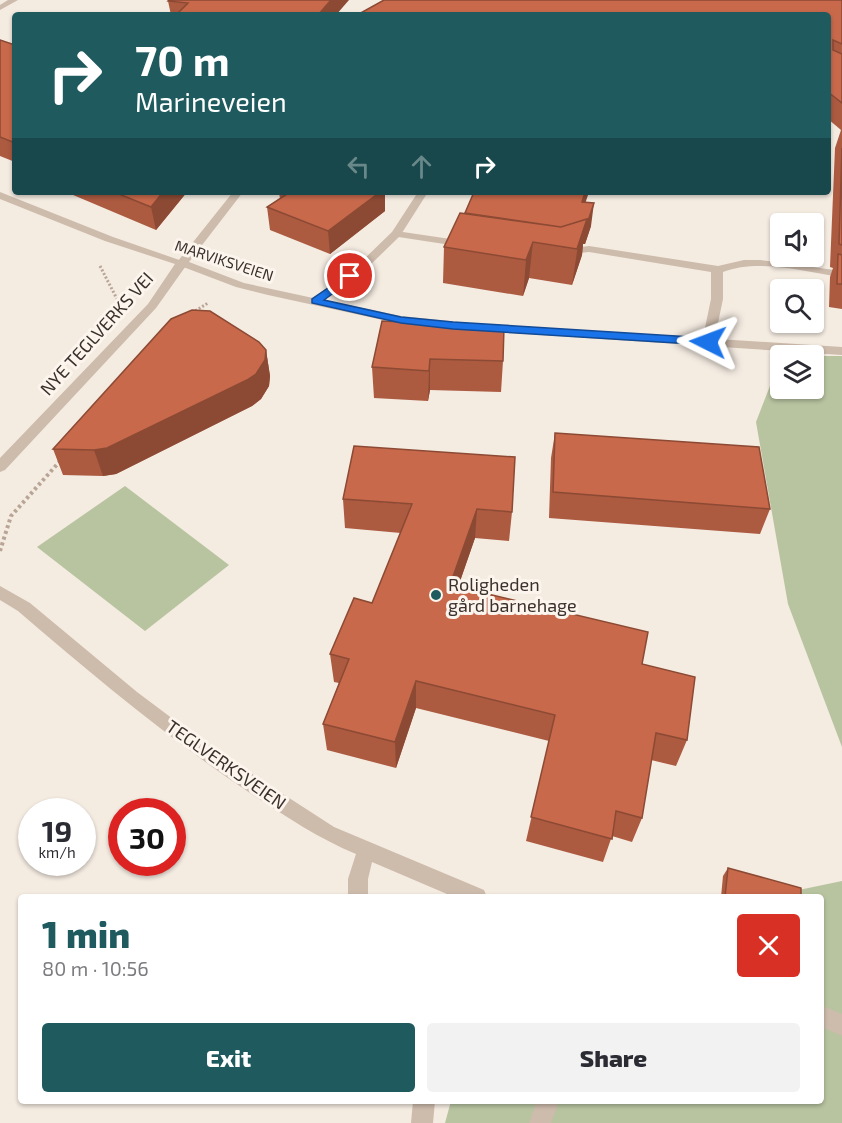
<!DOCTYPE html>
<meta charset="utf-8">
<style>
:root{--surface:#fff;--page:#f2f2f3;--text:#2b2b33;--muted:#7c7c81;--accent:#1f5a5e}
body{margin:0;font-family:"Exo 2",sans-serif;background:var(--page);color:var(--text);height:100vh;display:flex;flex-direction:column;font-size:22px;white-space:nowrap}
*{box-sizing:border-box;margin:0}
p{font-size:20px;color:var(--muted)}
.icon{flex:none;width:33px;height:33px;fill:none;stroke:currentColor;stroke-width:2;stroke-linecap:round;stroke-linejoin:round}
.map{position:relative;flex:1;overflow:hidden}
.panel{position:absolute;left:18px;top:894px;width:806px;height:210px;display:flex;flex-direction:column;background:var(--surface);border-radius:6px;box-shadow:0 2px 4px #0004}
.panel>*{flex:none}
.guide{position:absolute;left:12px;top:12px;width:819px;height:183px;border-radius:6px;box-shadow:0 2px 4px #0004;background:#1f5a5e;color:#fff;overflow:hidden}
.fabs{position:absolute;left:770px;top:213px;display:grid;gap:12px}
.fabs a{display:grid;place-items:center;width:54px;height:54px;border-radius:6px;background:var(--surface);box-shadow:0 2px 4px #0004;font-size:30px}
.speed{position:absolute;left:18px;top:798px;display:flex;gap:12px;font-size:30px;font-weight:700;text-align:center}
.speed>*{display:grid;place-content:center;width:78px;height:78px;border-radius:50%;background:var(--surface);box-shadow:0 2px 4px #0004;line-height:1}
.speed small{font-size:15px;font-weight:400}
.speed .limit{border:9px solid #d22;background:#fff;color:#111}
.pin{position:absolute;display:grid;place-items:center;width:51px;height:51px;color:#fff;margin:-26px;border:3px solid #fff;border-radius:50%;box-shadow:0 2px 6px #0007}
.me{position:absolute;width:66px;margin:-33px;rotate:273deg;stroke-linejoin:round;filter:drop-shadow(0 0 4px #0008)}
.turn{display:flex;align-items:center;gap:21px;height:126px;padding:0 24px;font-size:27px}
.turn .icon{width:78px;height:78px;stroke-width:2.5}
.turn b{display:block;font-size:42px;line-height:51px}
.lanes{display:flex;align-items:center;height:57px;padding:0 24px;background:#0003;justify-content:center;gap:30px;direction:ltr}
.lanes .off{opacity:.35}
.round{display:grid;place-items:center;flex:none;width:63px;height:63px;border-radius:6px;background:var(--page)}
.overview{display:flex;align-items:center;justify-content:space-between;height:102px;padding:0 24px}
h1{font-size:36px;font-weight:800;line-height:45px;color:var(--accent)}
.primary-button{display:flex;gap:12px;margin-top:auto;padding:12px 24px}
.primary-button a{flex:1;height:69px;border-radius:6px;background:var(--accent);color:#fff;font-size:24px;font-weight:800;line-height:69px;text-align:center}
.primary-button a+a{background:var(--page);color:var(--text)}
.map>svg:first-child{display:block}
</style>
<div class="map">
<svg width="842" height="1123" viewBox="0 0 842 1123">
<rect width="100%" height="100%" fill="#f4ebe1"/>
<path fill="#b8c4a0" d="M 813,356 L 842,356 L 842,747 L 788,604 L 756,422 L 780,360 L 780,388 L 813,388 Z
M 125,486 L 229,565 L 145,631 L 37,547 Z
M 842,881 L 842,1123 L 445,1123 L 451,1101 L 820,1101 L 820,897 L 765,897 Z"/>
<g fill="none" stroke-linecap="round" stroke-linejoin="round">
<path stroke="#b9a596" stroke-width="3" stroke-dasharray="2 2" stroke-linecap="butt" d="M 100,266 L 117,299
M 192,313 L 208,303"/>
<path stroke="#b9a596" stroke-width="4" stroke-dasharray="3 3" stroke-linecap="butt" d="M 0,551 L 11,516 L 61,460"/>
<path fill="#cdbbac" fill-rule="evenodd" d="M 396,231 L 464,241 L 469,244 L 464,247 L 392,236 L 391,234 Z
M 589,246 L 718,266 L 744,260 L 760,260 L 842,271 L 842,277 C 805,272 759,258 723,272 L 723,299 L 714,342 L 708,346 L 702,342 L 711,299 L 711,272 L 589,252 L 579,253 L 565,259 L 559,256 L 573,248 Z
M 820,1005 L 842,1014 L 842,1036 L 820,1026 Z
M 413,1101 L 435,1101 L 433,1123 L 411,1123 Z
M 537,1101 L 559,1101 L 551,1123 L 529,1123 Z"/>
<path fill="#cdbbac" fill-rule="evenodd" d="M 8,0 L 18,0 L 0,10 L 0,5 Z
M 233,192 L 243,192 L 189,262 L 244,283 L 313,298 L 360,263 L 392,232 L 418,192 L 428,192 L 400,236 L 368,267 L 324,300 L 401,316 L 459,322 L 465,326 L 459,330 L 401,324 L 268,295 L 236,287 L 178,265 L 178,261 Z
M 486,324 L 842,347 L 842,355 L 482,331 L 482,325 Z
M 0,586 L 30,603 L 137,692 L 209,746 L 334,827 L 484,890 L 487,897 L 454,897 L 372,862 L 368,879 L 368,897 L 348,897 L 348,879 L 356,854 C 318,838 287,817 253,795 C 170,740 94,676 18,611 L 0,600 Z"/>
<path fill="#cdbbac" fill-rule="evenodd" d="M 0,192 L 113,237 L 188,263 L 156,308 L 5,470 L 0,472 L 0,458 L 148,304 L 175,264 L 105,241 L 0,199 Z"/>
</g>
<path fill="#ac5a40" d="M 842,0 L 842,309 L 829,307 L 830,277 L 833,268 L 830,267 L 835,148 L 841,130 L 828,119 L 828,15 Z
M 168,1 L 336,15 L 171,15 Z
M 0,40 L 15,45 L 15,162 L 0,156 Z
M 66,192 L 187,192 L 156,230 Z
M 279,192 L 389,192 L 385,195 L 385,211 L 330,254 L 270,230 L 267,207 L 280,199 Z
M 586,202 L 591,226 L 585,244 L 583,244 L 582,255 L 572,285 L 529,278 L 523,296 L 443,283 L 444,247 L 465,213 Z
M 382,321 L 503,361 L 501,392 L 430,390 L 428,401 L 374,398 L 372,367 Z
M 266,350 L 270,376 L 269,386 L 261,399 L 252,406 L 116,474 L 103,476 L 63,475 L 53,449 Z
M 555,433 L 770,509 L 760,534 L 549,518 L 551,458 Z
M 343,499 L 512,512 L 509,541 L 475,538 L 458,587 L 642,664 L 687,740 L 676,766 L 651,760 L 642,818 L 632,842 L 612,836 L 603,862 L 526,841 L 549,741 L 416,708 L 396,768 L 327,750 L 323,724 L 339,683 L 334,682 L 330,654 L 372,603 L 401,533 L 345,528 Z
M 728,868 L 801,897 L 721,897 L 723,876 Z"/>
<path fill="#8c4a34" d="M 331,0 L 349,0 L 336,15 L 318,15 Z
M 163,192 L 187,192 L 156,230 L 151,207 Z
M 370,192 L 389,192 L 385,195 L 385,211 L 330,254 L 328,231 Z
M 585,192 L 589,192 L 579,222 L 586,222 L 587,219 L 586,222 L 588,221 L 594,203 L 591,226 L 585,244 L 583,244 L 582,255 L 572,285 L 578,245 L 568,248 L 557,246 L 558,230 L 579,223 L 582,202 Z
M 533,242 L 529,278 L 523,296 L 526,260 Z
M 266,350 L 270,376 L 269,386 L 261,399 L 252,406 L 116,474 L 103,476 L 94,450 Z
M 430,359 L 430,390 L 428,401 L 429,371 Z
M 477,509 L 475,538 L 449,613 L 450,585 Z
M 416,681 L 416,708 L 396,768 L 395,742 Z"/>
<path fill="#c8694b" stroke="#8c4a34" stroke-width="1.5" d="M 169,0 L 331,0 L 318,15 L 176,15 L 188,3 L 168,1 Z
M 384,0 L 842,0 L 842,44 L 833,40 L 833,50 L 842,54 L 842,103 L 828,92 L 828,15 L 357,15 Z
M 0,40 L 15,45 L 15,143 L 0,137 Z
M 842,148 L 842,245 L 839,244 Z
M 114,192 L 163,192 L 151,207 Z
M 290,192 L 380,192 L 328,231 L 267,207 Z
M 474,192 L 585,192 L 582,202 L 594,203 L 588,221 L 586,222 L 587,219 L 561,227 L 465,213 Z
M 460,213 L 561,227 L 587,219 L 577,249 L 533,242 L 526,260 L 444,247 Z
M 838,254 L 842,255 L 842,284 L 837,284 Z
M 192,310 L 210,311 L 259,342 L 266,350 L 265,360 L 256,374 L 247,380 L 107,448 L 94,450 L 53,449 L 171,319 Z
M 382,321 L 504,327 L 503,361 L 430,359 L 429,371 L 372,367 Z
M 555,433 L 759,447 L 770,509 L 553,492 Z
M 354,446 L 515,457 L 512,512 L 477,509 L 450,585 L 648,632 L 642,664 L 695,677 L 687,740 L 656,733 L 642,818 L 616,811 L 612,839 L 531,817 L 555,715 L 416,681 L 395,742 L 323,724 L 349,659 L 330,654 L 354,598 L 372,603 L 412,504 L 343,499 Z
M 728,868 L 801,888 L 801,897 L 725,897 Z"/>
<path fill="#1a73e8" stroke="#114b97" stroke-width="1.5" d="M 350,273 L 356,276 L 354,278 L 324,300 L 401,317 L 453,322 L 708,338 L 714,342 L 708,345 L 453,329 L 401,323 L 312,303 L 312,299 Z"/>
<circle fill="#1f5a5e" stroke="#fbf5ee" stroke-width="2" cx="436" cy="595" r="6"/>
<g text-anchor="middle" stroke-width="6" stroke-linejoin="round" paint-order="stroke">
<g font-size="15" fill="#3b302b" stroke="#fbf5ee">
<text transform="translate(224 261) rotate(18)" y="5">MARVIKSVEIEN</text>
</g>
<g font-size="18" fill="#3b302b" stroke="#fbf5ee">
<text transform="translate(97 334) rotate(-48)" y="6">NYE TEGLVERKS VEI</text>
<text transform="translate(226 765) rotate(35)" y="6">TEGLVERKSVEIEN</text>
</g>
<g font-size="18" fill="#3b302b" stroke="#fbf5ee" text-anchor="start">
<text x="448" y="591">Roligheden<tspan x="448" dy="21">gård barnehage</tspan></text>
</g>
</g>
</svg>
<div class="fabs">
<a><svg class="icon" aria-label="sound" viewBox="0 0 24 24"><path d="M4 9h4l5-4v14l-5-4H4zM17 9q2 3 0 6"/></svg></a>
<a><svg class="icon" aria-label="search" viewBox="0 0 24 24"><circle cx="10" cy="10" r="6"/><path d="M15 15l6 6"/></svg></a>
<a><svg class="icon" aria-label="layers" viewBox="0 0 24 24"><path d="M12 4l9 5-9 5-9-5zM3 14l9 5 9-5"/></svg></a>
</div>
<div class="speed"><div>19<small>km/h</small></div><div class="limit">30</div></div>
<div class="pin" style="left:350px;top:276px;background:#d93025"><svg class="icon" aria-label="arrive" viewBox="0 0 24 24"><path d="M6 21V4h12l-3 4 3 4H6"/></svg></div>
<svg class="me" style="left:708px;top:342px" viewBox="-20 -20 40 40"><path d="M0-17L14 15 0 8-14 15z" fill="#1a73e8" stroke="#fff" stroke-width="4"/></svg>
<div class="guide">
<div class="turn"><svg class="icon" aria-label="right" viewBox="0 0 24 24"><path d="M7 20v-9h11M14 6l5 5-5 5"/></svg><div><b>70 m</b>Marineveien</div></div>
<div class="lanes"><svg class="icon off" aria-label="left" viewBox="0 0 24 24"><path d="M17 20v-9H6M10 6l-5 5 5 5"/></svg><svg class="icon off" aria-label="ahead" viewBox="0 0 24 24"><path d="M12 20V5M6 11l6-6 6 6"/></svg><svg class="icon" aria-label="right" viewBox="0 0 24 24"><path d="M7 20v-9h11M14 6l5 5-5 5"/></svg></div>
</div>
<section class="panel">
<div class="overview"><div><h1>1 min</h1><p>80 m · 10:56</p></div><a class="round" style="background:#d93025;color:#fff"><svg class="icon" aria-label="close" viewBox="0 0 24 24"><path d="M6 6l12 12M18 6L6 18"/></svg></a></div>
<div class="primary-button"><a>Exit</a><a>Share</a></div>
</section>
</div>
